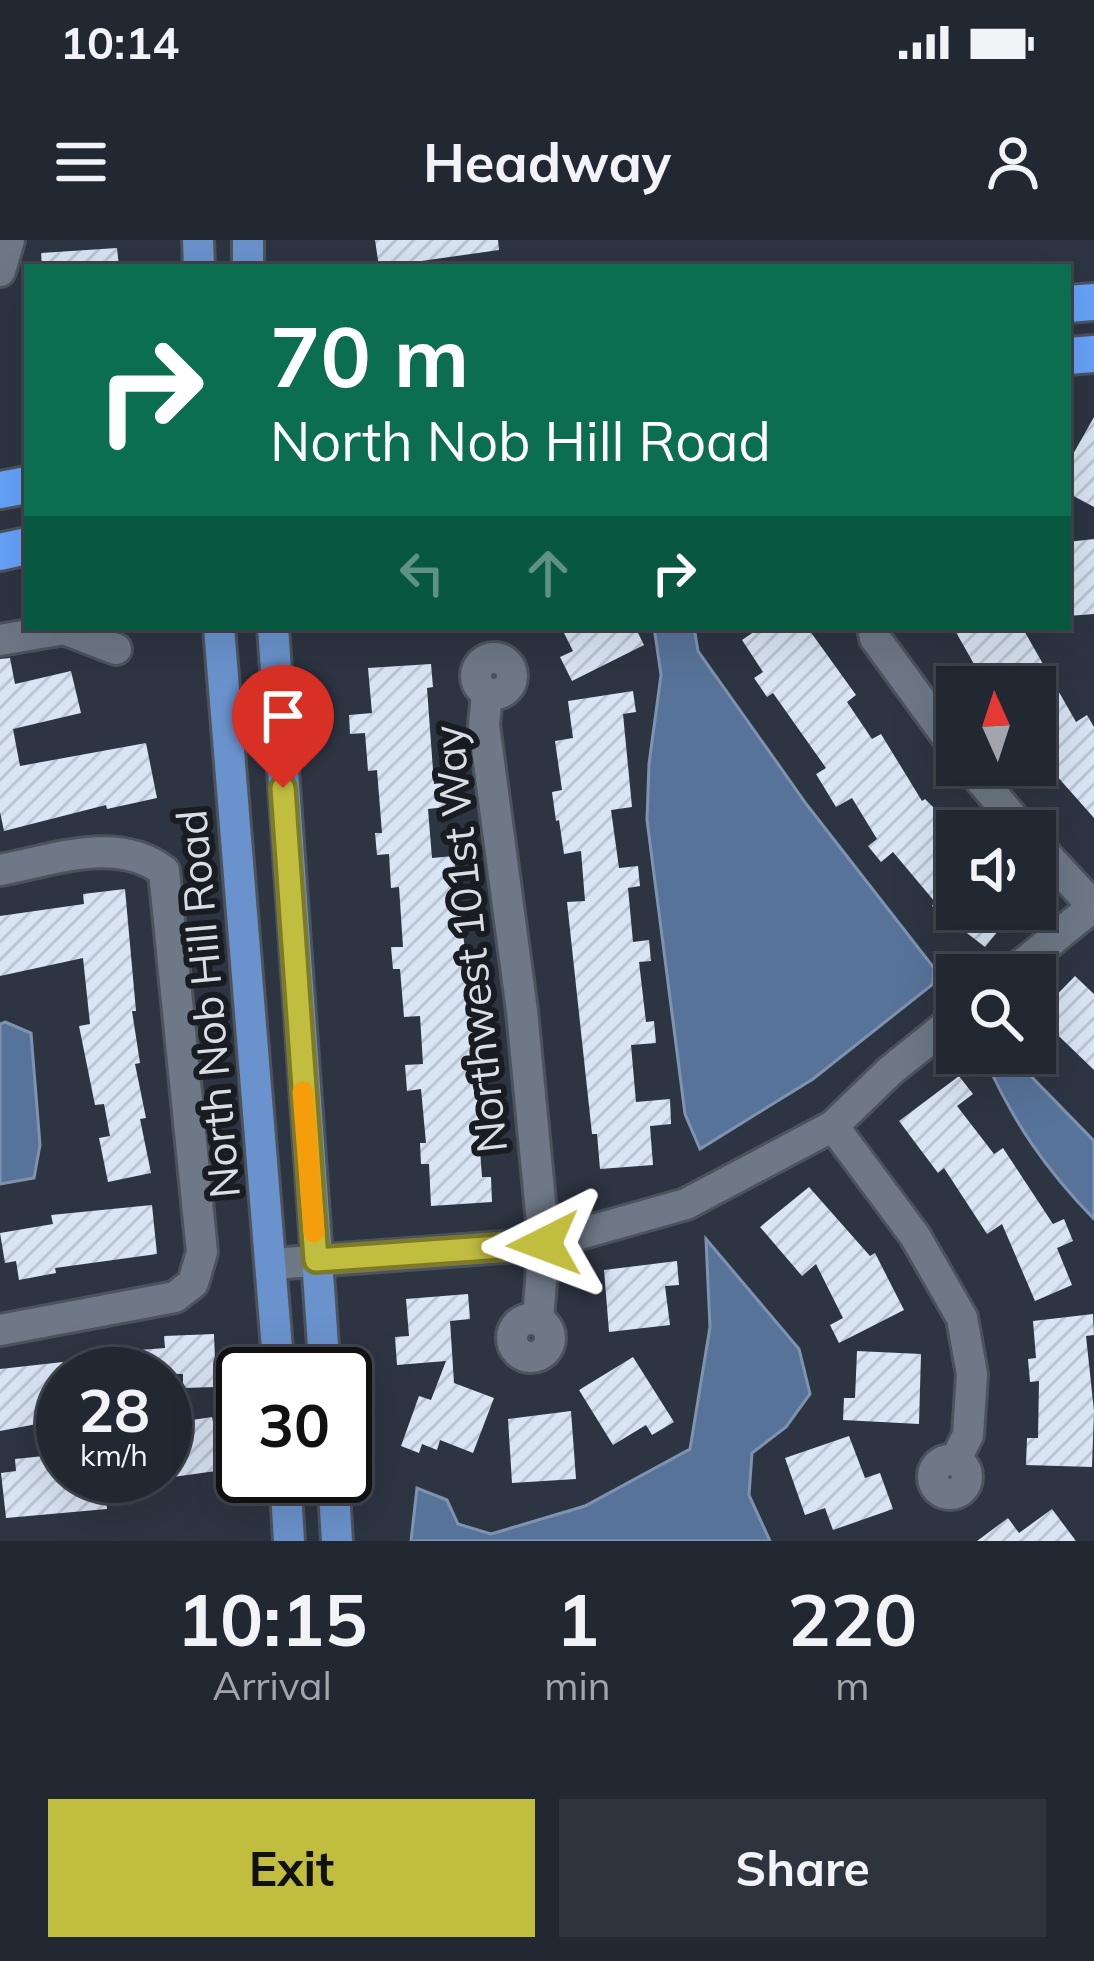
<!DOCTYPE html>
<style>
:root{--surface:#222832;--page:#2e343e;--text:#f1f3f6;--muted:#a2a6ac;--line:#3f444d;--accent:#c1bd3f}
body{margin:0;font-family:Mulish,sans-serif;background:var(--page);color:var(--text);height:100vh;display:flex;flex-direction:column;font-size:45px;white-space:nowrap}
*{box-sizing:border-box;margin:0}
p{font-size:39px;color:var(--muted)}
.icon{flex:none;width:66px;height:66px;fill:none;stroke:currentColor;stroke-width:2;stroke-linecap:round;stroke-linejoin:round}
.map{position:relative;height:1301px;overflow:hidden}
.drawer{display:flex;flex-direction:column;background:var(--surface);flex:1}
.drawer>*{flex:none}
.banner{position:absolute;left:24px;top:24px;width:1047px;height:366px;border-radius:0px;box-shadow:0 12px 48px #0002,0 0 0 3px var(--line);background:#0b6e4f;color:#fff;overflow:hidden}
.needle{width:78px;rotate:357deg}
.buttons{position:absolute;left:936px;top:426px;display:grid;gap:24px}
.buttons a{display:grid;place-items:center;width:120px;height:120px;border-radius:0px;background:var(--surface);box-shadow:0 12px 48px #0002,0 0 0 3px var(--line);font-size:60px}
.speed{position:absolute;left:36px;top:1107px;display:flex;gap:24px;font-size:60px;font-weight:700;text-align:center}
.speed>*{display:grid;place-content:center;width:156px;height:156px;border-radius:50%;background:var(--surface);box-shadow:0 12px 48px #0002,0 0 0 3px var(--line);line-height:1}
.speed small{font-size:30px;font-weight:400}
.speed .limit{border:6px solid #111;border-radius:18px;background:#fff;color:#111}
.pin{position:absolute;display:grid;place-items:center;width:102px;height:102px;color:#fff;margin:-123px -51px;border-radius:50% 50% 50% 0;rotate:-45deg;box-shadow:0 0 12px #0007}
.pin .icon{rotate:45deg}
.me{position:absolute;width:132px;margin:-66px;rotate:267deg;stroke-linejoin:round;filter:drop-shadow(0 0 9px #0008)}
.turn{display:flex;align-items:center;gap:42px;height:252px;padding:0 48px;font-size:54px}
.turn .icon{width:156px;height:156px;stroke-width:2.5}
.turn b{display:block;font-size:84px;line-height:102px}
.lanes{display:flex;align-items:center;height:114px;padding:0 48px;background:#0003;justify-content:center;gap:60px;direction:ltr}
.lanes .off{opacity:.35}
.eta{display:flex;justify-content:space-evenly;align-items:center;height:204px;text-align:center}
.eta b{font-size:72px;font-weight:700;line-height:84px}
.primary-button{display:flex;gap:24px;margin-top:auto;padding:24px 48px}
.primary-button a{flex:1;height:138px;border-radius:0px;background:var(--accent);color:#111;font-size:48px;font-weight:700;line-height:138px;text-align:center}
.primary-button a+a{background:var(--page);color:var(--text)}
.status{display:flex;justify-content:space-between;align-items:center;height:84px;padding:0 60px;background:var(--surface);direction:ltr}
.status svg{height:33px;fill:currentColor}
header{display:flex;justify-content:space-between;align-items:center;height:156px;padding:0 48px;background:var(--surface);font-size:54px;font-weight:700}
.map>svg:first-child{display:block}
</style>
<div class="status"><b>10:14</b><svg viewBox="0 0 49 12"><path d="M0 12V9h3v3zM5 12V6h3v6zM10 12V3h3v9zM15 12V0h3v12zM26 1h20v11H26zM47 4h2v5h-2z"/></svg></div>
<header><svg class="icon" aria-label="menu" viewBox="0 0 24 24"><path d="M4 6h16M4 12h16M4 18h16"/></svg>Headway<svg class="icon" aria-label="person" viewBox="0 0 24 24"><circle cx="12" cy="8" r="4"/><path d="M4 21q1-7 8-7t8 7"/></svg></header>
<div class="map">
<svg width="1094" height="1301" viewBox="0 0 1094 1301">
<defs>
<pattern id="building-hatch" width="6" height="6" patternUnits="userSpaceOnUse" patternTransform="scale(3)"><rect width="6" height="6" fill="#d9e4f4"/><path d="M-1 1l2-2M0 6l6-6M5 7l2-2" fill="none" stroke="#bbc4d1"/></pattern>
</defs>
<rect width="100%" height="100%" fill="#2d3542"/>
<path fill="#587399" stroke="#7e93b0" stroke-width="3" d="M 654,387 L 694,387 L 698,411 L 807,565 L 934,728 L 933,744 L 813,839 L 700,909 L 685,874 L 647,580 L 649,524 L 661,435 Z
M 5,782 L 31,793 L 40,905 L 34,938 L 0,944 L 0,784 Z
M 986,821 L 1019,824 L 1094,901 L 1094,979 C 1046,930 1014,883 986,821 Z
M 706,999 L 799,1109 L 810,1154 L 786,1187 L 752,1213 L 749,1255 L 770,1301 L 411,1301 L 417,1248 L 447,1260 L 458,1284 L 491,1294 L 585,1266 L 690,1209 L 710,1087 Z"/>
<path fill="url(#building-hatch)" d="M 375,0 L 498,0 L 499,10 L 379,27 Z
M 117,8 L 119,27 L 42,27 L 41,13 Z
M 1094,177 L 1094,267 L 1068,253 L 1068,223 Z
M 1094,299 L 1094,374 L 1068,376 L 1068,302 Z
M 561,387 L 635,387 L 644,405 L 572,441 L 560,417 L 573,411 Z
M 761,387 L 807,387 L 856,455 L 847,462 L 872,499 L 881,494 L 922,561 L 925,559 L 957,591 L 957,669 L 1016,669 L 985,707 L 932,666 L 935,662 L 893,612 L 881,622 L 868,606 L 877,599 L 852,558 L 836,567 L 816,534 L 826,528 L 773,453 L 767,457 L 754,438 L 763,432 L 742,400 Z
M 953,387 L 1022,387 L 1076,482 L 1087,475 L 1094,487 L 1094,578 L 1048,526 L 1035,505 L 1035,447 L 987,447 Z
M 10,418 L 15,444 L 71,431 L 81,473 L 13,489 L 20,526 L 146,503 L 157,558 L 107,569 L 106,565 L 4,591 L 0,572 L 0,419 Z
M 431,424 L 433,447 L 427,448 L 434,544 L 444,543 L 446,567 L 428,569 L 432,618 L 454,616 L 485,882 L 478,882 L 482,937 L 491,937 L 492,962 L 431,966 L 429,924 L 421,924 L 420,903 L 426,903 L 421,849 L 407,851 L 405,825 L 423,824 L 420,776 L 404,777 L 400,729 L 393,729 L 391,707 L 403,707 L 399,647 L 391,648 L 389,614 L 377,615 L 375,593 L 382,593 L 377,530 L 368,531 L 365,493 L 350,494 L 349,475 L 372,473 L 368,428 Z
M 633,451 L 636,472 L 623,474 L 632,567 L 611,570 L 619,628 L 638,626 L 640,646 L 628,648 L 633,702 L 649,700 L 651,721 L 639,722 L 646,782 L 654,781 L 656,803 L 631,805 L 636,862 L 670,859 L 671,884 L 650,886 L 653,925 L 600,929 L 597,894 L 592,894 L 567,662 L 585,661 L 581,611 L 564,614 L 559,580 L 556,581 L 552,552 L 562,550 L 555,501 L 573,498 L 568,461 Z
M 125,649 L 136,771 L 132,771 L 140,823 L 135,824 L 146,878 L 140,879 L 151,933 L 108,942 L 99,898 L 110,896 L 104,864 L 95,865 L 79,786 L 90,784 L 83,718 L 0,736 L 0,676 L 84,664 L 83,654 Z
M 1075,736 L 1094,754 L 1094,830 L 1037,775 Z
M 959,836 L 973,854 L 957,866 L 994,914 L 1003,908 L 1053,984 L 1064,979 L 1073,1001 L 1057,1008 L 1072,1045 L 1035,1061 L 1002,984 L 987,994 L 944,928 L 938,933 L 899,881 Z
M 809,947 L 870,1016 L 875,1013 L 904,1070 L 839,1103 L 830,1085 L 843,1078 L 816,1024 L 802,1036 L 760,987 Z
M 152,965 L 157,1014 L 55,1028 L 56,1033 L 19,1040 L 16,1021 L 5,1023 L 0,993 L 53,984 L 51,975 Z
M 677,1021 L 679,1045 L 665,1046 L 670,1085 L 609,1092 L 604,1030 Z
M 468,1054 L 470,1079 L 450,1081 L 454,1143 L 494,1158 L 473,1213 L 440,1200 L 437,1210 L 422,1204 L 419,1213 L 401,1206 L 419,1156 L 431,1160 L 446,1121 L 397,1125 L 395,1097 L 409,1096 L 406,1059 Z
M 1093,1074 L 1094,1095 L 1086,1096 L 1094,1171 L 1092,1227 L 1026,1225 L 1027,1198 L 1038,1198 L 1039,1141 L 1030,1142 L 1028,1119 L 1036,1118 L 1033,1081 Z
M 214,1094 L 216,1147 L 183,1148 L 183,1134 L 104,1134 L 102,1113 L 165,1108 L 164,1096 Z
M 857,1111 L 921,1114 L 919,1184 L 843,1180 L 844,1158 L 855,1158 Z
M 633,1117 L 674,1182 L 652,1195 L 646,1185 L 613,1205 L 579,1150 Z
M 63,1122 L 63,1173 L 40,1175 L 42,1183 L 0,1191 L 0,1129 Z
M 571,1171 L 576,1239 L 512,1243 L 508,1179 Z
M 212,1177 L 223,1230 L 173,1237 L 165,1184 Z
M 849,1196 L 865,1238 L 880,1233 L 893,1269 L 833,1290 L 825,1268 L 805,1275 L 785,1218 Z
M 63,1214 L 63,1236 L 104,1236 L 107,1269 L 6,1278 L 1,1233 L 16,1231 L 15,1219 Z
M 1052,1269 L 1076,1301 L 977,1301 L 1008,1278 L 1019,1293 Z"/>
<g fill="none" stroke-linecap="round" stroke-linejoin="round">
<defs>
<path id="minor" d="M 0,31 L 9,0
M 873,387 L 875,398 L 957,510
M 0,400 L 64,389 L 116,409
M476 436a18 18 0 1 1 36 0a18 18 0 1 1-36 0Z
M 487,454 L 484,485 L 522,771 L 544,1004 L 538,1079
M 968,525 L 1024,591
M 1035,603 L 1094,667
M 0,630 C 54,620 117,595 164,631 L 202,1012 L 193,1043 L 175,1057 L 0,1090
M 1009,735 L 1094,666
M 833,886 L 915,996 L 962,1078 L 972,1134 L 968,1195 L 955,1221
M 272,1024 L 544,1004 L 686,964 L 833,886 L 890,831 L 957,777
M512 1098a19 19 0 1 1 38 0a19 19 0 1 1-38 0Z
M933 1237a17 17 0 1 1 34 0a17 17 0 1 1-34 0Z"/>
<path id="major" d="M 198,0 L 199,27
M 248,27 L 248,0
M 219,387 L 279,1134
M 273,387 L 325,1134
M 285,1236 L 289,1301
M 333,1236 L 337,1301"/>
<path id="highway" d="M 1068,64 L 1094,62
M 1068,116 L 1094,114
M 0,250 L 27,245
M 0,312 L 27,306"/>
</defs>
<use href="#minor" stroke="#4c535d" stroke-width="36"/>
<use href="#major" stroke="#4c535d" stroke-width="36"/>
<use href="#highway" stroke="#4c535d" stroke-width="42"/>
<use href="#minor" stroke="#6e7886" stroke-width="30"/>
<use href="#major" stroke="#6a92cc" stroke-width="30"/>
<use href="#highway" stroke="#67a3fa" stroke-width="36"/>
</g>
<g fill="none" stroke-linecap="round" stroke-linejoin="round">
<defs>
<path id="route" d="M 283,548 L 316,1020 L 544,1004"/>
</defs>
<use href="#route" stroke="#7d7b29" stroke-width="30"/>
<use href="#route" stroke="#c1bd3f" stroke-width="21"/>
<path stroke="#f59e0b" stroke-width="21" d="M 303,852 L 314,992"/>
</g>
<g text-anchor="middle" stroke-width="12" stroke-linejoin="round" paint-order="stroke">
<g font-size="42" fill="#d8dee6" stroke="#191d22">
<text transform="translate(470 699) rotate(-96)" y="15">Northwest 101st Way</text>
<text transform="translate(208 764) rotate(-95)" y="15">North Nob Hill Road</text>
</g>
</g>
</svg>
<div class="buttons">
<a><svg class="needle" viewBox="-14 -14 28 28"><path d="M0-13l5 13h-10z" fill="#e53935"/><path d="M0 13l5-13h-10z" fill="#a2a6ac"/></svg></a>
<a><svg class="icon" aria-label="sound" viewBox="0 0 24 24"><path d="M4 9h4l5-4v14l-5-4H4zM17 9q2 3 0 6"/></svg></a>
<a><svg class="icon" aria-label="search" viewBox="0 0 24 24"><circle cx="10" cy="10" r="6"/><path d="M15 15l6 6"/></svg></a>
</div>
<div class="speed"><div>28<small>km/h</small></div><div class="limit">30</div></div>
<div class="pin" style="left:283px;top:548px;background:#d93025"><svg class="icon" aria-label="arrive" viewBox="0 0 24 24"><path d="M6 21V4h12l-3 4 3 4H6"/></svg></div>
<svg class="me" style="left:544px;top:1004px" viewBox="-20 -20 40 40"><path d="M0-17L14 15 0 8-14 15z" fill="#c1bd3f" stroke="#fff" stroke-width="4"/></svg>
<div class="banner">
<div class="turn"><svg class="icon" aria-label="right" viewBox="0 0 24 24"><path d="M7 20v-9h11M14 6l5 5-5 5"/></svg><div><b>70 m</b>North Nob Hill Road</div></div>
<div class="lanes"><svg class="icon off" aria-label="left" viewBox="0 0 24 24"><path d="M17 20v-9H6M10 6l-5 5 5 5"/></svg><svg class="icon off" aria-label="ahead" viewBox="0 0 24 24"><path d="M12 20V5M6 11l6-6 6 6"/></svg><svg class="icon" aria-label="right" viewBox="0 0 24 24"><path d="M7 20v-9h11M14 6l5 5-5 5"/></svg></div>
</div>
</div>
<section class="drawer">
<div class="eta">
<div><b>10:15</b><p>Arrival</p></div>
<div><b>1</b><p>min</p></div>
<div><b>220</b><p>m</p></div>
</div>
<div class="primary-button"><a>Exit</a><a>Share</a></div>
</section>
